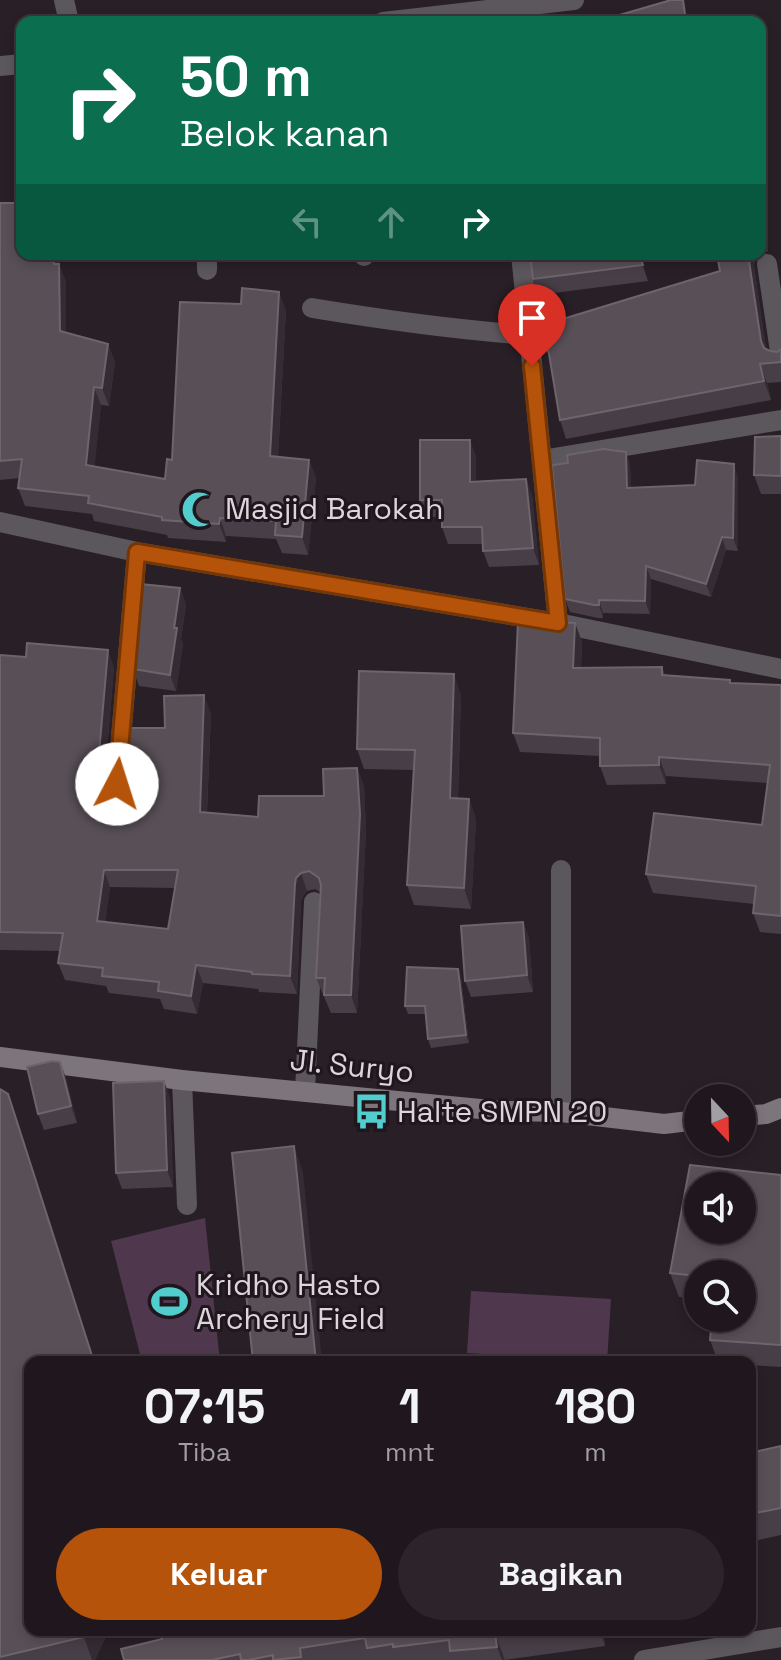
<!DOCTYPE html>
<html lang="id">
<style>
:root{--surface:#1f171d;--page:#2c242a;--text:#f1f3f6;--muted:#a19fa4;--line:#3c363b;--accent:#b45309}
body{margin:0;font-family:"Space Grotesk",sans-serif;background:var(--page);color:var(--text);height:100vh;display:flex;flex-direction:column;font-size:30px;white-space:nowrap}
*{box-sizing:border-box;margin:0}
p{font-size:26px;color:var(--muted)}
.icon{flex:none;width:44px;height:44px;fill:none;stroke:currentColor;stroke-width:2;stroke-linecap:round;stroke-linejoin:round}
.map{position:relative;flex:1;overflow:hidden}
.side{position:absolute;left:24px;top:1356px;width:732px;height:280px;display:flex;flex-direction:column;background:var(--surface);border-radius:16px;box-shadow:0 4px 12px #0003,0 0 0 2px var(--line)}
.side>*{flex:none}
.top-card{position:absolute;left:16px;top:16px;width:750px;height:244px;border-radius:16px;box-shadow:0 4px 12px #0003,0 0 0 2px var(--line);background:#0b6e4f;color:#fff;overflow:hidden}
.needle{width:52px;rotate:158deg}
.tools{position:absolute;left:684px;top:1084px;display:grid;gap:16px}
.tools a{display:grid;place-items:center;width:72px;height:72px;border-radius:50%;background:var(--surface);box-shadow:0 4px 12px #0003,0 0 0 2px var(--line);font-size:40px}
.pin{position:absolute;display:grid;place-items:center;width:68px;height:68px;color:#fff;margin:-82px -34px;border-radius:50% 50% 50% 0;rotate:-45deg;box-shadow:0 0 8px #0007}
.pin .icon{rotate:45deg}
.me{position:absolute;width:88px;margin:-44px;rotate:5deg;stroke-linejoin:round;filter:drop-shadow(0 0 6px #0008)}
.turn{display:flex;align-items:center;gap:28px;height:168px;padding:0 32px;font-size:36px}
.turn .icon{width:104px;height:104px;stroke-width:2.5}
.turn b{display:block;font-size:56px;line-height:68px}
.lanes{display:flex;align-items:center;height:76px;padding:0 32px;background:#0003;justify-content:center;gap:40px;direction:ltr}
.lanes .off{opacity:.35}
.eta{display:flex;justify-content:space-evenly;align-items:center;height:136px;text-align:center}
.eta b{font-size:48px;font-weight:700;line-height:56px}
.cta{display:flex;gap:16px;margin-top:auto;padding:16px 32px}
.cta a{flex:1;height:92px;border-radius:48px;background:var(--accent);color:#fff;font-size:32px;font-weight:700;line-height:92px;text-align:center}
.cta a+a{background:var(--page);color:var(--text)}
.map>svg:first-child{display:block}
</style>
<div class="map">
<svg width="781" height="1660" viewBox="0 0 781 1660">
<rect width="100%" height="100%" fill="#291f27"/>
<path fill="#4f384d" d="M 205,1218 L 220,1362 L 142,1362 L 111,1241 Z
M 471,1291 L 611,1299 L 607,1362 L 467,1353 Z"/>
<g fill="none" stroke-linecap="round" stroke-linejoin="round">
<path stroke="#5c575c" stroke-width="20" d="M 64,0 L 69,22
M 383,22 L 574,0
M 0,66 L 22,64
M 207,254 L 207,270
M 364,254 L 364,256
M 521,254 L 558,623
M 767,264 L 781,358
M 312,308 C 385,320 456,330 529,335
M 542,460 L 781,420
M 0,522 L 137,552 L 558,623 L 781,669
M 117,784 L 137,552
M 561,870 L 561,1112
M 182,1080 L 187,1205
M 305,1091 L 314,902
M 644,1660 L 781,1637"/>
<path stroke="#7d757c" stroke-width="20" d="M 0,1057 L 182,1080 L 501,1111 L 561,1112 L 664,1124 L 698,1120
M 742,1116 L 766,1114 L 781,1108"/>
</g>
<path fill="#483e47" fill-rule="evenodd" d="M 760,166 L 766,202 L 762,202 L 768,251 L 760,254 Z
M 0,203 L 59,265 L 66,282 L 66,333 L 108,344 L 115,362 L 109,406 L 101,405 L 94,467 L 165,479 L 172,460 L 286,310 L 278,457 L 309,460 L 316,478 L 308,555 L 282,553 L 276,539 L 226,536 L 226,542 L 168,538 L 167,535 L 94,521 L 92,514 L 25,506 L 18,488 L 20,478 L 0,480 Z
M 639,254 L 648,281 L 538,295 L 533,279 Z
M 717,254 L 760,254 L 755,260 L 754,266 L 766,349 L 770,351 L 777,352 L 781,349 L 781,382 L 767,383 L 771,400 L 566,439 L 560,420 L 720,271 Z
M 781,436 L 781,494 L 761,494 L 754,475 Z
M 626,452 L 630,465 L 631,488 L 695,485 L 738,477 L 738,551 L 726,550 L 711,597 L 651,579 L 650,614 L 603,613 L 603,618 L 598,618 L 570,612 L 565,599 L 568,463 Z
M 476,456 L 476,481 L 526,479 L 532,495 L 539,565 L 489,567 L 483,551 L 482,544 L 448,544 L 442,527 L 442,517 L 426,517 L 420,500 Z
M 180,588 L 186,605 L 181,639 L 183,644 L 176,691 L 139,686 L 133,669 Z
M 575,623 L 582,642 L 581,668 L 662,667 L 665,675 L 731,683 L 781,685 L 781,934 L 760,932 L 753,913 L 754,904 L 653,893 L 646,874 L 762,825 L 768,783 L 666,776 L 666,784 L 607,785 L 600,766 L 600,756 L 520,752 L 513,733 Z
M 0,655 L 114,667 L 105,776 L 109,779 L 117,778 L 165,728 L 211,713 L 207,813 L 258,817 L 364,785 L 366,831 L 357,1013 L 331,1013 L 316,978 L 320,892 L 315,889 L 307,891 L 303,896 L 301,901 L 297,994 L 259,992 L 258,989 L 203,983 L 197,1014 L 164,1009 L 160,999 L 109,993 L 106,986 L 65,980 L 58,963 L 60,951 L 0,950 ZM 110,887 L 175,888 L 168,929 L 105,922 Z
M 461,695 L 458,799 L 469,799 L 476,820 L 471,909 L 414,905 L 407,885 L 413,770 L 364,769 L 357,749 Z
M 523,922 L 529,938 L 533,992 L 471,997 L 465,981 Z
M 461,978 L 469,1043 L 431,1048 L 428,1039 L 426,1014 L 408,1014 L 405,1006 Z
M 66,1078 L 77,1123 L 44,1130 L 38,1114 Z
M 0,1089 L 18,1121 L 30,1630 L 109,1630 L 95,1660 L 0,1660 Z
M 170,1097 L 173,1187 L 122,1189 L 116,1173 Z
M 781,1175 L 781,1367 L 750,1365 L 750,1362 L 718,1362 L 710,1340 L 742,1274 L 698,1274 L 698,1298 L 679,1297 L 670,1273 Z
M 781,1446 L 781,1535 L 750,1542 L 750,1453 Z
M 172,1630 L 603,1630 L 605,1646 L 505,1660 L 124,1660 L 162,1639 Z"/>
<path fill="#352b34" d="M 683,0 L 685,5 L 688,22 L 686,22 Z
M 760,166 L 761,169 L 766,202 L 760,186 Z
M 760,198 L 762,202 L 768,251 L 761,232 Z
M 53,254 L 59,254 L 59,265 L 66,282 L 66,349 L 60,331 Z
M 748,254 L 758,254 L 755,260 L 754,266 L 768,360 L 761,341 Z
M 279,292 L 286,310 L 277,474 L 270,456 Z
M 108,344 L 115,362 L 109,406 L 102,388 Z
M 760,364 L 767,383 L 771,400 L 764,381 Z
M 94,387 L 101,405 L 93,483 L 86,465 Z
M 470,440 L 476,456 L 476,498 L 470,482 Z
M 626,452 L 630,465 L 632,501 L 627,488 Z
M 309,460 L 316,478 L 308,555 L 302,537 Z
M 734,464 L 738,477 L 738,551 L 733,538 Z
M 526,479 L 532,495 L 539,565 L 533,548 Z
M 220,518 L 226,536 L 226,542 L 219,524 Z
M 722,537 L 726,550 L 711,597 L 706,584 Z
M 646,566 L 651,579 L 650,614 L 645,601 Z
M 180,588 L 186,605 L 181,639 L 183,644 L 176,691 L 170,675 Z
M 599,600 L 603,613 L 603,618 L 599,605 Z
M 575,623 L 582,642 L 580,687 L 573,668 Z
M 108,650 L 114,667 L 104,783 L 98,765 Z
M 454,674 L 461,695 L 457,819 L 450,798 Z
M 204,695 L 211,713 L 206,830 L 200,812 Z
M 659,757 L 666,776 L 666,784 L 659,765 Z
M 357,768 L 364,785 L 366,831 L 357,1013 L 351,995 Z
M 469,799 L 476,820 L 471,909 L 464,888 Z
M 104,870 L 110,887 L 103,939 L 97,921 Z
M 301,873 L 307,891 L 303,896 L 301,901 L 297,994 L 290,976 L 295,884 L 296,878 Z
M 523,922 L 529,938 L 533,992 L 527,975 Z
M 196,965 L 203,983 L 197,1014 L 191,996 Z
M 458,969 L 461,978 L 469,1043 L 466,1035 Z
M 60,1062 L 66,1078 L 77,1123 L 71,1106 Z
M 164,1081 L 170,1097 L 173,1187 L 167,1170 Z
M 8,1094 L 18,1121 L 95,1362 L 94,1362 Z
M 294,1146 L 303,1172 L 322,1362 L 316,1362 Z
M 87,1630 L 109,1630 L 95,1660 L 92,1660 L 84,1637 Z
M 600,1630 L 603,1630 L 605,1646 Z
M 495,1634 L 505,1660 L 502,1660 L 497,1647 Z"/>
<path fill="#584f57" stroke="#6d646c" stroke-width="2" fill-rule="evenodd" d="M 671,0 L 683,0 L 686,22 L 607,22 L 606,19 Z
M 556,16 L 557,22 L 523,22 Z
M 0,203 L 22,203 L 22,254 L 53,254 L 54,264 L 59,264 L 60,331 L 108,344 L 102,388 L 94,387 L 86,465 L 165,479 L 167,459 L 172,460 L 180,302 L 241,304 L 242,288 L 279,292 L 270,456 L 309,460 L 302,537 L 275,535 L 276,521 L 220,518 L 219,524 L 162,520 L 162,517 L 88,503 L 89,496 L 18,488 L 22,459 L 0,461 Z
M 530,254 L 639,254 L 643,265 L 533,279 Z
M 717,254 L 748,254 L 761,341 L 764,348 L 770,351 L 777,352 L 781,349 L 781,362 L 760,364 L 764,381 L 560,420 L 549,354 L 540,326 L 720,271 Z
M 781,436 L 781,476 L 754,475 L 755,437 Z
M 420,440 L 470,440 L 470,482 L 526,479 L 533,548 L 483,551 L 482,527 L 442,527 L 442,500 L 420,500 Z
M 603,449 L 626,452 L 627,488 L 695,485 L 697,460 L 734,464 L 733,538 L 722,537 L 706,584 L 646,566 L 645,601 L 599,600 L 599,605 L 594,605 L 565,599 L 552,465 L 568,463 L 567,455 Z
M 140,584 L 180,588 L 174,628 L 177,628 L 170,675 L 133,669 Z
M 518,621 L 575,623 L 573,668 L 662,667 L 662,675 L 730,680 L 730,683 L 781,685 L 781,916 L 753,913 L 756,886 L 646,874 L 654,813 L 762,825 L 770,765 L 659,757 L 659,765 L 600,766 L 600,738 L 513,733 Z
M 27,643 L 108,650 L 98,765 L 99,772 L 109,779 L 117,778 L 123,768 L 127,728 L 165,728 L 164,696 L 204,695 L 200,812 L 258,817 L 259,796 L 324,796 L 323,769 L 357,768 L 360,814 L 351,995 L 324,995 L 325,978 L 316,978 L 321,885 L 319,878 L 309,871 L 301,873 L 296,878 L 295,884 L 290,976 L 252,974 L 252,972 L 196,965 L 191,996 L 158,991 L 159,982 L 102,976 L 103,968 L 58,963 L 63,933 L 0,932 L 0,655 L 26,657 ZM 104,870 L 178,870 L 168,929 L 97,921 Z
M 359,671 L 454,674 L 450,798 L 469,799 L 464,888 L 407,885 L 415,750 L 357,749 Z
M 523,922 L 527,975 L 465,981 L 461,926 Z
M 407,967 L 458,969 L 466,1035 L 428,1039 L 425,1006 L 405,1006 Z
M 52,1061 L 60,1062 L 71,1106 L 38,1114 L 27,1067 Z
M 164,1081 L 167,1170 L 116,1173 L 113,1083 Z
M 0,1089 L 8,1094 L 94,1362 L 30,1362 L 30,1630 L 87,1630 L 84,1637 L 0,1657 Z
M 294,1146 L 316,1362 L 253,1362 L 232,1153 Z
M 690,1165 L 781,1175 L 781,1345 L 710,1340 L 712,1318 L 742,1318 L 742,1274 L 698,1274 L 698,1276 L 670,1273 ZM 698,1186 L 742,1186 L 742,1230 L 698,1230 Z
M 781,1446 L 781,1508 L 750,1514 L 750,1453 Z
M 172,1630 L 525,1630 L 495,1634 L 497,1647 L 450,1651 L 449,1640 L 393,1647 L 393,1644 L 367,1648 L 365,1638 L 300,1648 L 301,1657 L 273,1660 L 273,1655 L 249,1660 L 241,1660 L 240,1654 L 212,1660 L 124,1660 L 121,1649 L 162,1639 L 160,1632 Z"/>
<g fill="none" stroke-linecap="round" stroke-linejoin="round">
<defs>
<path id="route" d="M 117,784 L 137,552 L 558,623 L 532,366"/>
</defs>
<use href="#route" stroke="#753606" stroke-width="20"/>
<use href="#route" stroke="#b45309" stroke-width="14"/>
</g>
<defs>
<symbol id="mosque-bare" viewBox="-9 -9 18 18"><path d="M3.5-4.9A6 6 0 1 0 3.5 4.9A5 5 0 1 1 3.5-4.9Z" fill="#52cdce" stroke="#1f161e" stroke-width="2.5" paint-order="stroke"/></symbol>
<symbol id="bus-bare" viewBox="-9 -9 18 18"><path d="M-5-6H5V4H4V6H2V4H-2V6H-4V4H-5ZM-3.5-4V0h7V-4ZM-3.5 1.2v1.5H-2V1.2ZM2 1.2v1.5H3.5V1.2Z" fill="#52cdce" stroke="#1f161e" stroke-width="2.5" paint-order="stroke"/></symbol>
<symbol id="stadium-bare" viewBox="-9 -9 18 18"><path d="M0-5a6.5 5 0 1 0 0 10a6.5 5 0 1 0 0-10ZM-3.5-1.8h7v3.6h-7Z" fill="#52cdce" stroke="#1f161e" stroke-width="2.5" paint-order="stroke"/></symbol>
</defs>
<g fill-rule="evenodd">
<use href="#mosque-bare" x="174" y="484" width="51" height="51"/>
<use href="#bus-bare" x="346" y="1086" width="51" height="51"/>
<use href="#stadium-bare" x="144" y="1276" width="51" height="51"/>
</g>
<g text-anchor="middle" stroke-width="6" stroke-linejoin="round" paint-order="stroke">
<g font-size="30" fill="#dcd6db" stroke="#1f161e" text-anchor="start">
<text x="225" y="519">Masjid Barokah</text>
<text x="397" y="1122">Halte SMPN 20</text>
<text x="196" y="1295">Kridho Hasto<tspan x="196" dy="34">Archery Field</tspan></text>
</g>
<g font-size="30" fill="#dcd6db" stroke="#1f161e">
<text transform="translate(352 1066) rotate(6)" y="10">Jl. Suryo</text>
</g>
</g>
</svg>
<div class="tools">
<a><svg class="needle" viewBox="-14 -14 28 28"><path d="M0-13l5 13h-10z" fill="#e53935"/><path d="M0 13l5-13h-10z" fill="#a19fa4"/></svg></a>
<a><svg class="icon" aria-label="sound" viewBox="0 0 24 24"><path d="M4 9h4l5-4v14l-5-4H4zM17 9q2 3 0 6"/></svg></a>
<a><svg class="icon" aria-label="search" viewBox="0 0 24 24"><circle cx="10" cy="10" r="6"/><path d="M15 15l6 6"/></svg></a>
</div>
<div class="pin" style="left:532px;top:366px;background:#d93025"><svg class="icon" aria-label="arrive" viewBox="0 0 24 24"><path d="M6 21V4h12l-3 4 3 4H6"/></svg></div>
<svg class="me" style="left:117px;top:784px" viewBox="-20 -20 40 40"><circle r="19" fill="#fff"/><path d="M0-13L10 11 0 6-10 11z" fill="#b45309"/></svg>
<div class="top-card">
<div class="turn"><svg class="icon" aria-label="right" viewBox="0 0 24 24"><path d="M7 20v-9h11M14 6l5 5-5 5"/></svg><div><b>50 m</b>Belok kanan</div></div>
<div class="lanes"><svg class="icon off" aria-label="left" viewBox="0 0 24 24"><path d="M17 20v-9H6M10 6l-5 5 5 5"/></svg><svg class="icon off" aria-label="ahead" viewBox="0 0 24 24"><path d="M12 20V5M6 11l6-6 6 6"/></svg><svg class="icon" aria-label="right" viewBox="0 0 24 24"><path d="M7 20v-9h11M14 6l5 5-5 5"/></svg></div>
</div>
<section class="side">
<div class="eta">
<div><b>07:15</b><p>Tiba</p></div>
<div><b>1</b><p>mnt</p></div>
<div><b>180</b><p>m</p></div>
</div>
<div class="cta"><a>Keluar</a><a>Bagikan</a></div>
</section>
</div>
